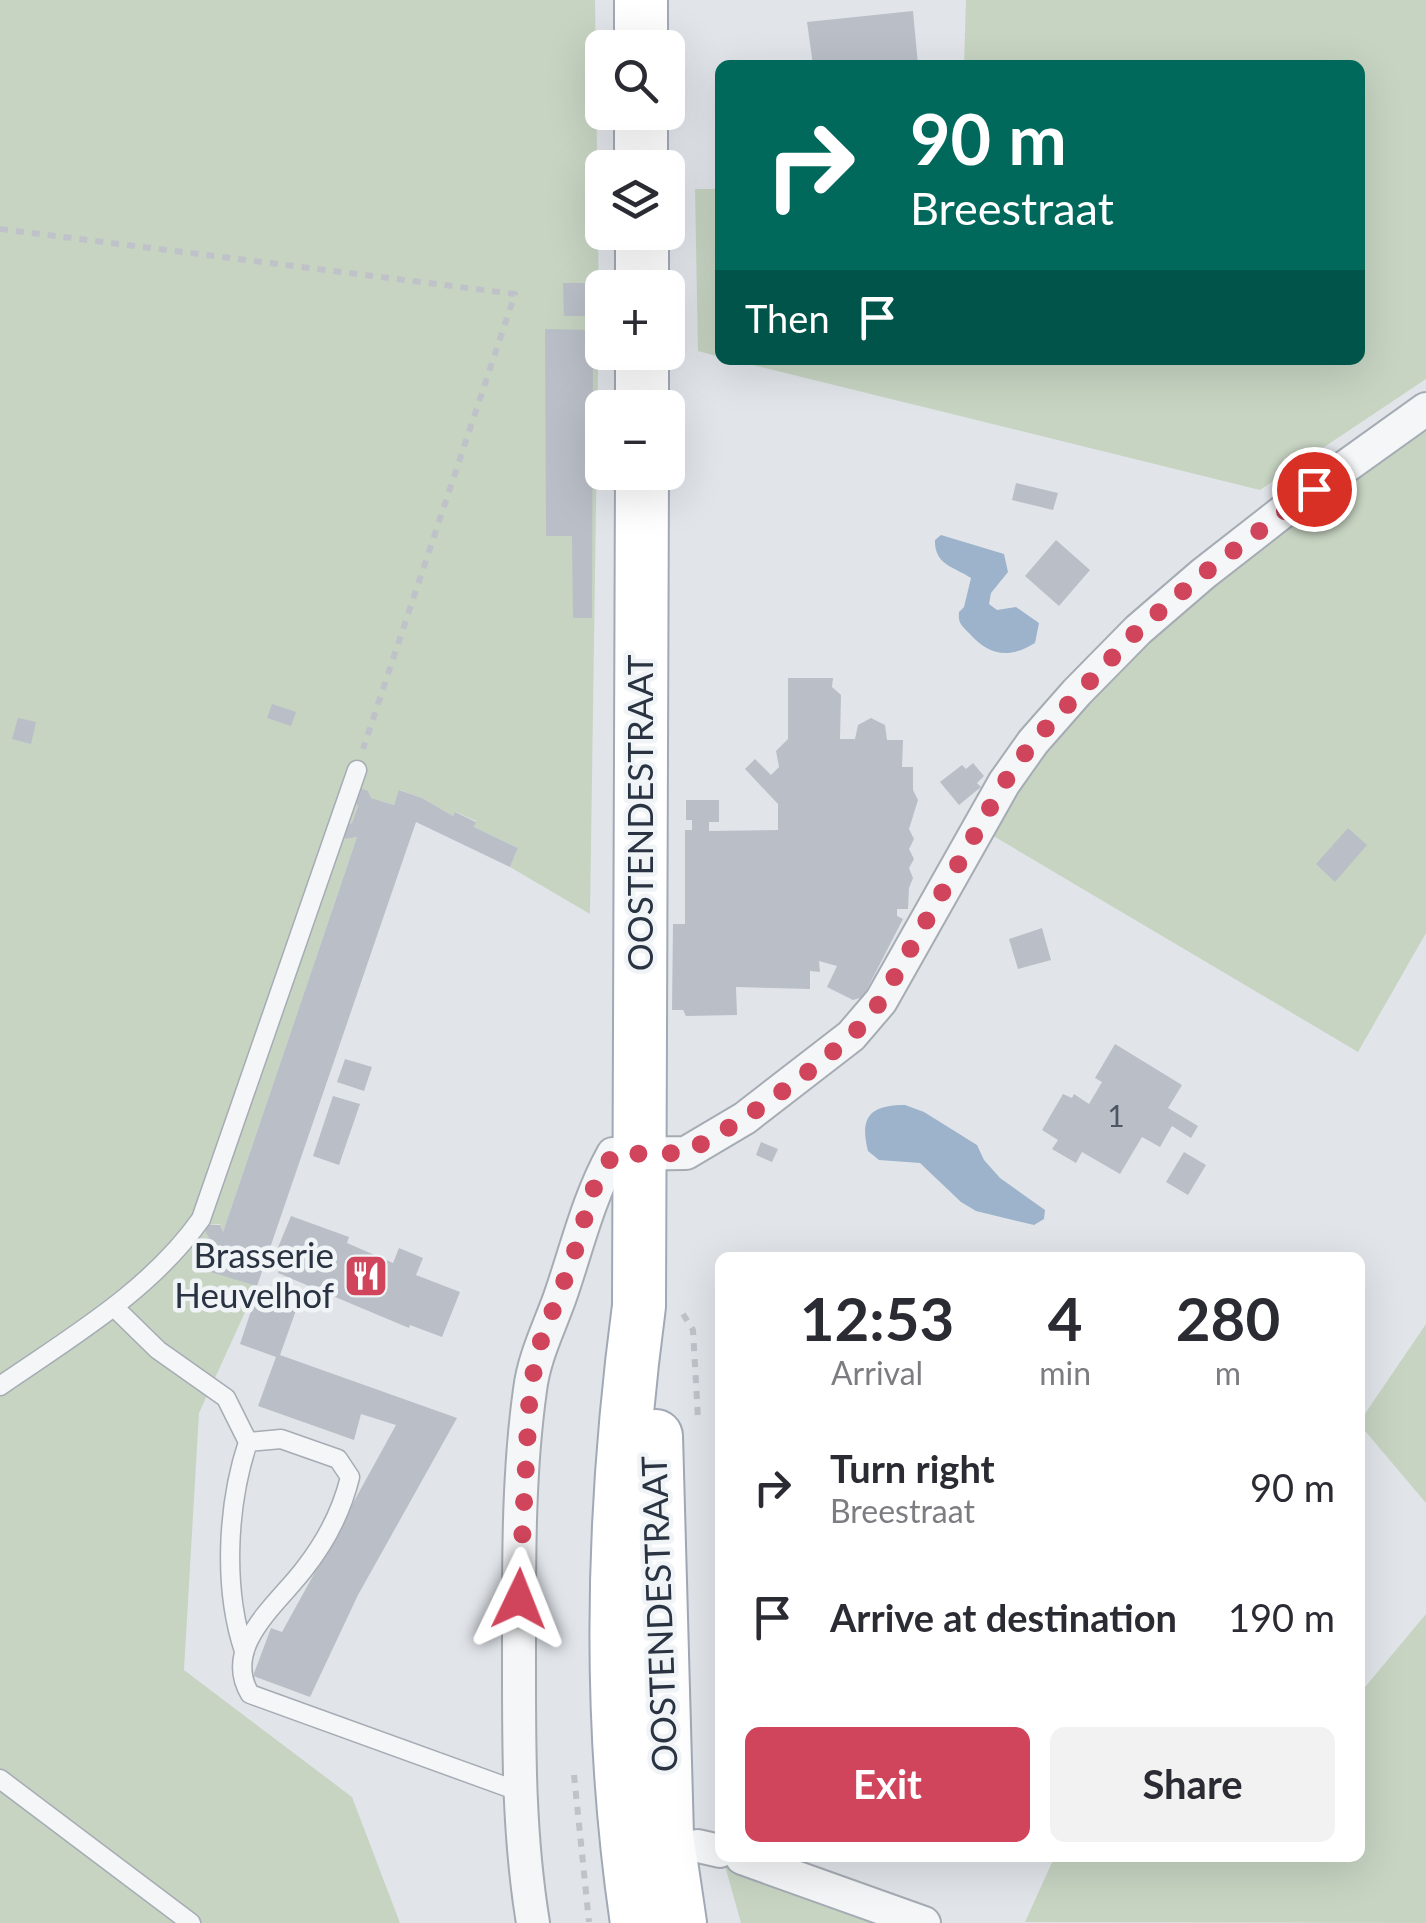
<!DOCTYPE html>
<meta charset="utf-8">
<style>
:root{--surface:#fff;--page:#f2f2f3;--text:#2b2b33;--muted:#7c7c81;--accent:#d0455b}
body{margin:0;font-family:Lato,sans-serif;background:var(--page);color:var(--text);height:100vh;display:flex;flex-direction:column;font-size:38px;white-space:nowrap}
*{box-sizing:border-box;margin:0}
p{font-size:32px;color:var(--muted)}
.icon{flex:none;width:55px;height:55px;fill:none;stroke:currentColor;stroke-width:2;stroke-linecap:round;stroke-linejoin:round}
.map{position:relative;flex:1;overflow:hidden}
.sheet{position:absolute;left:715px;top:1252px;width:650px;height:610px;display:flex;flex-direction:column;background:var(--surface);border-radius:15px;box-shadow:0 10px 40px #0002}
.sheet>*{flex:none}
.top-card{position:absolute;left:715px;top:60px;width:650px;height:305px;border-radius:15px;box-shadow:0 10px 40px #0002;background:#00695c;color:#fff;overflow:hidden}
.controls{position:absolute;left:585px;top:30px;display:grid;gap:20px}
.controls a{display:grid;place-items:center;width:100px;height:100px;border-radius:15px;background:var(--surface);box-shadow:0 10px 40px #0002;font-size:50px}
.pin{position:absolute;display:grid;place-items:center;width:85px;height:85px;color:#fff;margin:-42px;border:5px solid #fff;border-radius:50%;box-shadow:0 2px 10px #0007}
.me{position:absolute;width:110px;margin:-55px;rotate:2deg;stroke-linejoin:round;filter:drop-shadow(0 0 8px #0008)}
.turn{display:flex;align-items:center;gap:35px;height:210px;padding:0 30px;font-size:45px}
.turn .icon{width:130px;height:130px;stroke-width:2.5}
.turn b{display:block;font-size:70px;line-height:85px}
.then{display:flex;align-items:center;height:95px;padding:0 30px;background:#0003;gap:20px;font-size:38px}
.eta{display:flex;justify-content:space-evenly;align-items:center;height:170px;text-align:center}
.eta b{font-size:60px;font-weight:700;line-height:70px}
.action{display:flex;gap:20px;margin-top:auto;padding:20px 30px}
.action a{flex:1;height:115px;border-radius:15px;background:var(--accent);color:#fff;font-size:40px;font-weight:700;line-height:115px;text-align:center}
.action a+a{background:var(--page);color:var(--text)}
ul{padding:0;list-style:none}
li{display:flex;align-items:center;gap:30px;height:130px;padding:0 30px}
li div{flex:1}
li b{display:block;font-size:38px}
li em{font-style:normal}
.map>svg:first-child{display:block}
</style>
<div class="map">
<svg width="1426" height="1923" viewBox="0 0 1426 1923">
<rect width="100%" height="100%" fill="#e1e5ea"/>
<path fill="#c7d4c2" d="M 0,0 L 595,0 L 599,304 L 590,914 L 510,867 L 518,848 L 474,827 L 476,821 L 456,812 L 453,816 L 422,798 L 400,790 L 394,805 L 371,798 L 368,791 L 353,799 L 358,806 L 352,823 L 344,826 L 346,839 L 357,837 L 223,1232 L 220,1224 L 207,1225 L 205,1231 L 209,1238 L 203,1255 L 196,1258 L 193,1264 L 257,1286 L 199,1413 L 184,1670 L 352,1797 L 400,1923 L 0,1923 Z
M 966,0 L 1426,0 L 1426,379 L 1260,490 L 733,360 L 1360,360 L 1360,65 L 964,65 Z
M 695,189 L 720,189 L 720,357 L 698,351 Z
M 1426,431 L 1426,933 L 1358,1052 L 990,834 L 1028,771 L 1090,696 L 1224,574 Z
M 1426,1324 L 1426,1503 L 1360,1425 L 1360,1421 Z
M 1426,1614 L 1426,1923 L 1025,1922 L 1054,1858 L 1360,1858 L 1360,1693 Z
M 725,1866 L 860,1916 L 883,1923 L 741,1923 Z"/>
<path fill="#9cb3cb" d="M 941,535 L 1004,554 L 1008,572 L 991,593 L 989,604 L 997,610 L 1016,607 L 1039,623 L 1035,643 C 1009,659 989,656 969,633 C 961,625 958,623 959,612 L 964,607 L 971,578 C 955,567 934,565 935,540 Z
M 905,1105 L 924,1112 L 977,1145 L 984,1160 L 1000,1178 L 1045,1210 L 1044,1219 L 1034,1225 L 976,1211 L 961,1202 L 920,1163 L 879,1160 L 868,1151 C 859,1116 871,1105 905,1105 Z"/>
<path fill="#b9bec7" d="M 913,11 L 918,65 L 813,65 L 807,22 Z
M 563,283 L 593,283 L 593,316 L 564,316 Z
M 545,329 L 593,330 L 592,618 L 573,618 L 572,536 L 546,536 Z
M 1016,483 L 1058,493 L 1053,510 L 1012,500 Z
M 1056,540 L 1090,570 L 1059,606 L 1025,576 Z
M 788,678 L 833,678 L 832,687 L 841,695 L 840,739 L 855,739 L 858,725 L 871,718 L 885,725 L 887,740 L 903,740 L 902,767 L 913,767 L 913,790 L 918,800 L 909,829 L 914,839 L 909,849 L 914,859 L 909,868 L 913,878 L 909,888 L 908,909 L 897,909 L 897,916 L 903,919 L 863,997 L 853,1000 L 827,987 L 837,966 L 819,961 L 820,972 L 810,971 L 810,989 L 736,987 L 737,1015 L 686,1016 L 683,1010 L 672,1010 L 673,924 L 685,924 L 685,830 L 692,830 L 692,820 L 686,820 L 686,800 L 719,800 L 719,822 L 709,822 L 709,831 L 778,830 L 778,804 L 745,769 L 755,759 L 771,775 L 779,767 L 776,751 L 788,739 Z
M 272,704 L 296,712 L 291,726 L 267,718 Z
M 18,718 L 36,722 L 31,744 L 12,739 Z
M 973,763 L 984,776 L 977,783 L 981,787 L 959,805 L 940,782 L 962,765 L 966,769 Z
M 362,789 L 368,791 L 371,798 L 394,805 L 399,790 L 422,798 L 453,816 L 455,812 L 476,822 L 474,827 L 518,848 L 510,867 L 416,822 L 257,1286 L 207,1271 L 203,1273 L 196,1270 L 193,1264 L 196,1258 L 203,1255 L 209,1238 L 205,1231 L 207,1225 L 220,1225 L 223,1232 L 357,837 L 346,839 L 342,833 L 344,826 L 352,823 L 358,806 L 353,799 L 355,792 Z
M 1348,828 L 1367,845 L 1335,882 L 1316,864 Z
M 1042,928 L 1051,960 L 1018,969 L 1009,939 Z
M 1115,1044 L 1182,1085 L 1168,1108 L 1198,1126 L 1191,1138 L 1172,1126 L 1160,1147 L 1142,1137 L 1120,1174 L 1082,1152 L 1076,1163 L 1052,1149 L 1058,1140 L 1042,1130 L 1063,1094 L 1072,1098 L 1074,1094 L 1089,1104 L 1102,1082 L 1095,1078 Z
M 345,1059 L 372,1067 L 364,1091 L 337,1082 Z
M 333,1096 L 360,1104 L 339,1165 L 313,1156 Z
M 761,1142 L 778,1149 L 772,1162 L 756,1155 Z
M 1184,1152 L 1206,1165 L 1188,1195 L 1166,1182 Z
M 291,1216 L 349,1237 L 347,1243 L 393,1263 L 399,1248 L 423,1258 L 416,1275 L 460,1292 L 442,1337 L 410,1325 L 409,1328 L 278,1273 L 281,1266 L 272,1262 Z
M 259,1287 L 299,1302 L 280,1355 L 457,1418 L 358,1595 L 310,1697 L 253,1676 L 271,1628 L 282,1632 L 396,1425 L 361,1414 L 354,1440 L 258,1406 L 276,1357 L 240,1344 Z"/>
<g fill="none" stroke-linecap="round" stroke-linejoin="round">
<defs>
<path id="lane" d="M 114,1307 L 158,1350 L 226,1398 L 248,1442
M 0,1386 C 71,1337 150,1291 201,1219 L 357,770
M 244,1651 C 223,1588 227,1505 248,1442 L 281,1439 L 338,1459 L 350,1477 C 342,1510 326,1541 305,1568 C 279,1603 221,1646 250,1694 L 518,1791
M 0,1779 L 191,1923"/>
<path id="street" d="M 698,1846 L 720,1851
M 742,1858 L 924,1923
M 533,1923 C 518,1832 519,1742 519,1649 C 519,1564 518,1475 530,1390 C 534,1357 549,1328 560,1297 C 577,1248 588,1199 613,1154 L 686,1153 L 745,1118 L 851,1036 L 881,1001 L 1004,783 L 1033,742 L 1077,692 L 1138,630 L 1203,574 L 1285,510 L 1426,409"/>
<path id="primary" d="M 641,0 L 641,48
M 641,112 L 641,168
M 642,232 L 642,288
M 642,352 L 642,408
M 656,1436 L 667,1835 L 680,1923
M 637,1923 C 607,1720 612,1509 639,1306 L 642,472"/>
</defs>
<use href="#lane" stroke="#a6acb4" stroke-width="21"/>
<use href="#street" stroke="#a6acb4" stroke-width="36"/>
<use href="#primary" stroke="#a1a9b6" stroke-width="56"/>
<path stroke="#bfc3c9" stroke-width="6" stroke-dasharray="8 8" stroke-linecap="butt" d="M 0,229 L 515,294 L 363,749
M 683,1314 L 693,1330 L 698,1419
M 574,1775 L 589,1922"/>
<use href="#lane" stroke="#f4f6f8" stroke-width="18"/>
<use href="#street" stroke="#f4f6f8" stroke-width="32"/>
<use href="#primary" stroke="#fff" stroke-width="52"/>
</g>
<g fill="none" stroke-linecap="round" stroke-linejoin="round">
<path stroke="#d0455b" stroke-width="18" stroke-dasharray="0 32.4" d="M 519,1599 L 530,1388 L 541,1341 L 572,1261 L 593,1190 L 613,1154 L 686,1153 L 745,1118 L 798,1080 L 852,1036 L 881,1001 L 1004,783 L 1033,742 L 1138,630 L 1203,574 L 1314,489"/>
</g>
<defs>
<symbol id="restaurant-square" viewBox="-11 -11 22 22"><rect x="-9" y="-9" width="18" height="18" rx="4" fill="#d0455b" stroke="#f1f4f7"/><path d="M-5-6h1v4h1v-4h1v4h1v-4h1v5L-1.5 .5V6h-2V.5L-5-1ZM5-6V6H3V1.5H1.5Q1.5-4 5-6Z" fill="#fff"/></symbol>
</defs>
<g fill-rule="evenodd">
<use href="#restaurant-square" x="341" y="1251" width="50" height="50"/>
</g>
<g text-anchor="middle" stroke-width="9" stroke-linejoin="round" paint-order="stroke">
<g font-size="30" fill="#4d5663">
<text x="1116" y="1127">1</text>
</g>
<g font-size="35" fill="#293342" stroke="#f1f4f7">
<text transform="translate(641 813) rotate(-90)" y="12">OOSTENDESTRAAT</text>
<text transform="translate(660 1614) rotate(-92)" y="12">OOSTENDESTRAAT</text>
</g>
<g font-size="35" fill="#293342" stroke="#f1f4f7" text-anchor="end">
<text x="334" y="1268">Brasserie<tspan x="334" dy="40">Heuvelhof</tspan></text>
</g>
</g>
</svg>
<div class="controls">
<a><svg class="icon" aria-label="search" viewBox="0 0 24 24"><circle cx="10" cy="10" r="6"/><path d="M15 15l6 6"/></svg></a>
<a><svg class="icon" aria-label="layers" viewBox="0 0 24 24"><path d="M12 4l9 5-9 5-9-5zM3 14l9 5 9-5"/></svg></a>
<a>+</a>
<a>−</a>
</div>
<div class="pin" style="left:1314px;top:489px;background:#d93025"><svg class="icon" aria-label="arrive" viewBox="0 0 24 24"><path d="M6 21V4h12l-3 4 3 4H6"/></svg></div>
<svg class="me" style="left:519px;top:1599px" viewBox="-20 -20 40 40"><path d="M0-17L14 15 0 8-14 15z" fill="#d0455b" stroke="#fff" stroke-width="4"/></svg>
<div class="top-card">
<div class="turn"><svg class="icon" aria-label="right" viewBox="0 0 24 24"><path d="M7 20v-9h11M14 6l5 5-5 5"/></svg><div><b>90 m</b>Breestraat</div></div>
<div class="then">Then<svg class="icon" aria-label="arrive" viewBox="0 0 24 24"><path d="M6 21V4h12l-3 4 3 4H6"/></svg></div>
</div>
<section class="sheet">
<div class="eta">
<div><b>12:53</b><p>Arrival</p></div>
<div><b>4</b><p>min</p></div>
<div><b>280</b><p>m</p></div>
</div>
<ul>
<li><svg class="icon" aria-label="right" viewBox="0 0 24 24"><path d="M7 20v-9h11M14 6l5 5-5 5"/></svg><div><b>Turn right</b><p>Breestraat</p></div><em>90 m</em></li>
<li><svg class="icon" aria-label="arrive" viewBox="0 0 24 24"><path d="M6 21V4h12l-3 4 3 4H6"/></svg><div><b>Arrive at destination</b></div><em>190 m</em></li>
</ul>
<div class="action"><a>Exit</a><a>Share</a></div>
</section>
</div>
